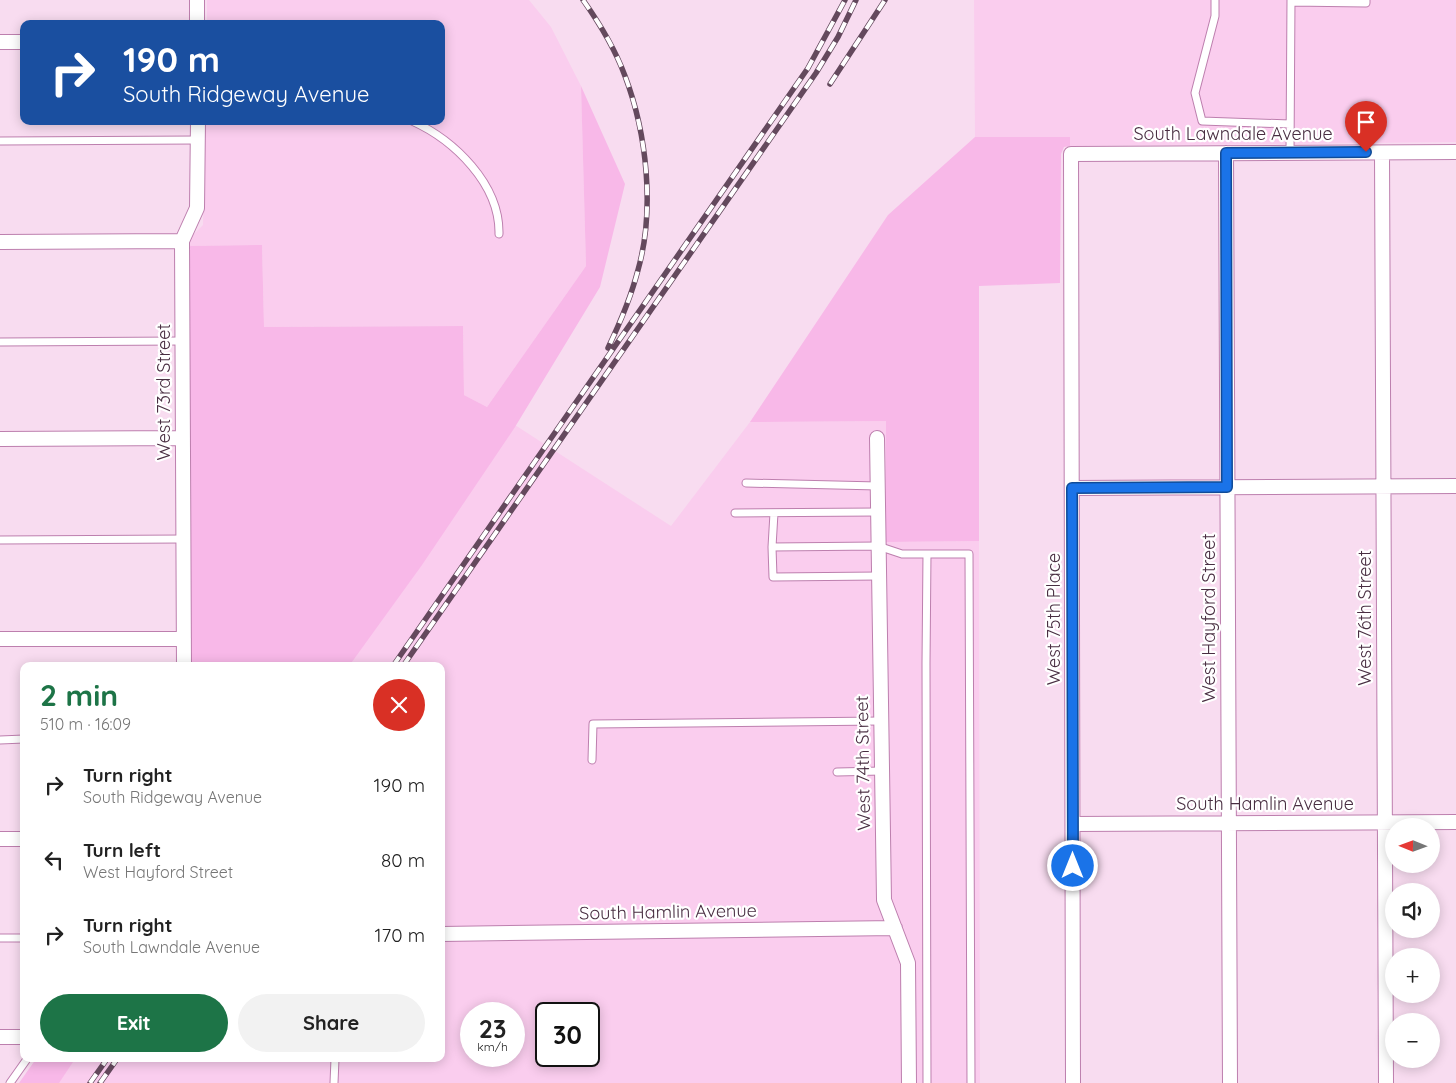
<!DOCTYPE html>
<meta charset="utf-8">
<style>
:root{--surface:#fff;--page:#f2f2f2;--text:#222;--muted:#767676;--accent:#1d7447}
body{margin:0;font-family:Quicksand,sans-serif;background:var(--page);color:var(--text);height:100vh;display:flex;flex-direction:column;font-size:19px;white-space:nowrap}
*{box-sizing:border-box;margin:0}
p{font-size:16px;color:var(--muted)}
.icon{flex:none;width:28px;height:28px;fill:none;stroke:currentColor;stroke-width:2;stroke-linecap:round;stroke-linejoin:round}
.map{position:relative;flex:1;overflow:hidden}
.sheet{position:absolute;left:20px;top:662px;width:425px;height:400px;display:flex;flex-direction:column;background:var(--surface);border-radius:10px;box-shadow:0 2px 12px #0003}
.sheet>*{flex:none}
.hud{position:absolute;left:20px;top:20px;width:425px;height:105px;border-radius:10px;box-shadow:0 2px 12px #0003;background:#1a4fa0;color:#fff;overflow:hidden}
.needle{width:32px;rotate:271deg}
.fabs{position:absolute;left:1385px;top:818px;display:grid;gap:10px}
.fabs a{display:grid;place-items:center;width:55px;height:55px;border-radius:50%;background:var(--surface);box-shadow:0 2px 12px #0003;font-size:25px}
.speed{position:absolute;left:460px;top:1002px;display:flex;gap:10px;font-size:25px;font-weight:700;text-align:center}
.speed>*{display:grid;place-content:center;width:65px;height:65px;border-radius:50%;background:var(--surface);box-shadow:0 2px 12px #0003;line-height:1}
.speed small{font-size:12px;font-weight:400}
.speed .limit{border:2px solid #111;border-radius:8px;background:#fff;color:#111}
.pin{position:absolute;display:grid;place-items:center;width:42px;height:42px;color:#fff;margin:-51px -21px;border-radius:50% 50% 50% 0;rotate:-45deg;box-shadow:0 0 5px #0007}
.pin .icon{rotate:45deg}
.me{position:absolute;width:55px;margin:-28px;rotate:0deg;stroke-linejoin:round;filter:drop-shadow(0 0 4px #0008)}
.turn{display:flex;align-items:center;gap:18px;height:105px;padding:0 20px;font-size:22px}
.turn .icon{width:65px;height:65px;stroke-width:2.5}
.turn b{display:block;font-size:35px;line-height:42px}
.round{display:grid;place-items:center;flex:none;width:52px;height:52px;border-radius:26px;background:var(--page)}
.head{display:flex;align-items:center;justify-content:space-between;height:85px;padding:0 20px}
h1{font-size:30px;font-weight:700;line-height:38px;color:var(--accent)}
.cta{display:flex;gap:10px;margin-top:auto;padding:10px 20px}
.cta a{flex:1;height:58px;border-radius:30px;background:var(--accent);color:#fff;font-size:20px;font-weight:700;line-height:58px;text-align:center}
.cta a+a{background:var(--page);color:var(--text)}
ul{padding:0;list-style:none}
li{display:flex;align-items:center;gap:15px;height:75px;padding:0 20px}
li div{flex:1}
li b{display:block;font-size:19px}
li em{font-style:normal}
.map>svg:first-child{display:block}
</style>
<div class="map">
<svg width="1456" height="1083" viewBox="0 0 1456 1083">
<rect width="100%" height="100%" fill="#f8dcf0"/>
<path fill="#facdee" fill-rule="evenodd" d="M 207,0 L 529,0 L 551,27 L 581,86 L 586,266 L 487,407 L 671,526 L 750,422 L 886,421 L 886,542 L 979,541 L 980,1083 L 20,1083 L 36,1059 L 441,1059 L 441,666 L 306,666 L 487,407 L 464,395 L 463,326 L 264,327 L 262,245 L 189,246 L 189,239 L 203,225 L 205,121 L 441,121 L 441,24 L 207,24 ZM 471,1014 L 514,1014 L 514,1056 L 471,1056 ZM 546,1014 L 589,1014 L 589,1056 L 546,1056 Z
M 974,0 L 1456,0 L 1456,142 L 1070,146 L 1069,137 L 975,137 Z"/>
<path fill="#f8b8e8" d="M 581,86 L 625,184 L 600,287 L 515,427 L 422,565 L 349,666 L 188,666 L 189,246 L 262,245 L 264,327 L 463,326 L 464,395 L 487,407 L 586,266 Z
M 975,137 L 1070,137 L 1070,146 L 1064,147 L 1061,154 L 1060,283 L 979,286 L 979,541 L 886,542 L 886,421 L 750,422 L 888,215 Z
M 36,1059 L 75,1059 L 59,1083 L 19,1083 Z"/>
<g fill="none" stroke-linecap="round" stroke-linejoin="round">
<defs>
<path id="lane" d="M 1215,0 L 1215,16 L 1195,93 L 1202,121 L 1290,124
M 1291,2 L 1366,3 L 1366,0
M 412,121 C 454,140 500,184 499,234
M 0,141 L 198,140
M 1290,153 L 1291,0
M 0,342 L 183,341
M 746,483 L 878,486
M 735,513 L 878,512
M 774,513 L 772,547 L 878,546 L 902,554 L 969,554 L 971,1083
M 0,540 L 183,539
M 772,547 L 773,577 L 879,576
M 927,554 L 926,663 L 927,1083
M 0,740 L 24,739
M 592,760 L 593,724 L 881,721
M 837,772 L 882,771
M 0,938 L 24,938
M 10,1083 L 27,1059
M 334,1083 L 335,1059"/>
<path id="street" d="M 197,24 L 197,0
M 0,42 L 24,42
M 1226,153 L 1230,1083
M 1382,153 L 1386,1083
M 0,242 L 182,241
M 877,438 L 884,900 L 908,963 L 909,1083
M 0,439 L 183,438
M 1072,488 L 1456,486
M 0,639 L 184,639
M 184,666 L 182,241 L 197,208 L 198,121
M 1073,824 L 1456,822
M 0,839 L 24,839
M 441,934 L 895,928
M 0,1037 L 24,1037
M 1073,1083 L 1071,154 L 1456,152"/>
</defs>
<use href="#lane" stroke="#bd7fae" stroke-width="9"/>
<use href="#street" stroke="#bd7fae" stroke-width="16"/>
<use href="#lane" stroke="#fff" stroke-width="7"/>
<use href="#street" stroke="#fff" stroke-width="14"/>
<defs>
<path id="rail" d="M 583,0 C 600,24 615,49 625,76 C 647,134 655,210 638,270 C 631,297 620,323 608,348
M 830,84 L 885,0
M 393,666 L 808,68 L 845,0
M 403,666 L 816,73 L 838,37 L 856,0
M 90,1083 L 107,1059
M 100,1083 L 117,1059"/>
</defs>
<use href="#rail" stroke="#64495d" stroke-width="5.5"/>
<use href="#rail" stroke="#fff" stroke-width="4" stroke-dasharray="11" stroke-linecap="butt"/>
</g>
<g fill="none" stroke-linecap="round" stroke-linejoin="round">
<defs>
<path id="route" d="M 1073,866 L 1072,488 L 1227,487 L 1226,153 L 1366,152"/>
</defs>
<use href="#route" stroke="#114b97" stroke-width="12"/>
<use href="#route" stroke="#1a73e8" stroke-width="9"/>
</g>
<g text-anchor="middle" stroke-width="4.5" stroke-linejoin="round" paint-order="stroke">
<g font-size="18" fill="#492e42" stroke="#fff">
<text x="1233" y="140">South Lawndale Avenue</text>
<text transform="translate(164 392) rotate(-90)" y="6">West 73rd Street</text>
<text transform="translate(1209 618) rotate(-90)" y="6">West Hayford Street</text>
<text transform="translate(1365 618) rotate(-90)" y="6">West 76th Street</text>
<text transform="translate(1054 619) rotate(-90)" y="6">West 75th Place</text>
<text transform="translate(863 763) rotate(-91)" y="6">West 74th Street</text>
<text x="1265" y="810">South Hamlin Avenue</text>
<text transform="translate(668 912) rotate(-1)" y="6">South Hamlin Avenue</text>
</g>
</g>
</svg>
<div class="fabs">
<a><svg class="needle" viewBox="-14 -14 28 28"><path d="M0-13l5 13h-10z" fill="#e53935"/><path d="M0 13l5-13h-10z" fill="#767676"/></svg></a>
<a><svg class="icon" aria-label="sound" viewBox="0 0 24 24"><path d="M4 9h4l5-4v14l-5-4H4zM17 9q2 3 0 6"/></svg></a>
<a>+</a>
<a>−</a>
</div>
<div class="speed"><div>23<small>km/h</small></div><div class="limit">30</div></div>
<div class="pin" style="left:1366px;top:152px;background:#d93025"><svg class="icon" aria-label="arrive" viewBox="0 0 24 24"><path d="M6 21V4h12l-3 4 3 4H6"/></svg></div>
<svg class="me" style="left:1073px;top:866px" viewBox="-20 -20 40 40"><circle r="17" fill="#1a73e8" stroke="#fff" stroke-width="3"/><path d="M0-11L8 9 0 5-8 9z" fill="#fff"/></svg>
<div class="hud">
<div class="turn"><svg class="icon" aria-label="right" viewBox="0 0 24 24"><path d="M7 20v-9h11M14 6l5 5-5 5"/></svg><div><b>190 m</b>South Ridgeway Avenue</div></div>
</div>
<section class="sheet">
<div class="head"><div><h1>2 min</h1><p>510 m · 16:09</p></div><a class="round" style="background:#d93025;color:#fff"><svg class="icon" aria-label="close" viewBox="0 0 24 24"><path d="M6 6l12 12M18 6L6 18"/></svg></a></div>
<ul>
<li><svg class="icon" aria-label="right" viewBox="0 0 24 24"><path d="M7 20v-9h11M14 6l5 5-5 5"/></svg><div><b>Turn right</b><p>South Ridgeway Avenue</p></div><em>190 m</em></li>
<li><svg class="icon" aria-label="left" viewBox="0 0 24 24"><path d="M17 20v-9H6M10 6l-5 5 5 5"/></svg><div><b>Turn left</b><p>West Hayford Street</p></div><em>80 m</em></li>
<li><svg class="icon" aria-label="right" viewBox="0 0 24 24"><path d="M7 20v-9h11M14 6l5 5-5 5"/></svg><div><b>Turn right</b><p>South Lawndale Avenue</p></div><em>170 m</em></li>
</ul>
<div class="cta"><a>Exit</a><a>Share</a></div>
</section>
</div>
